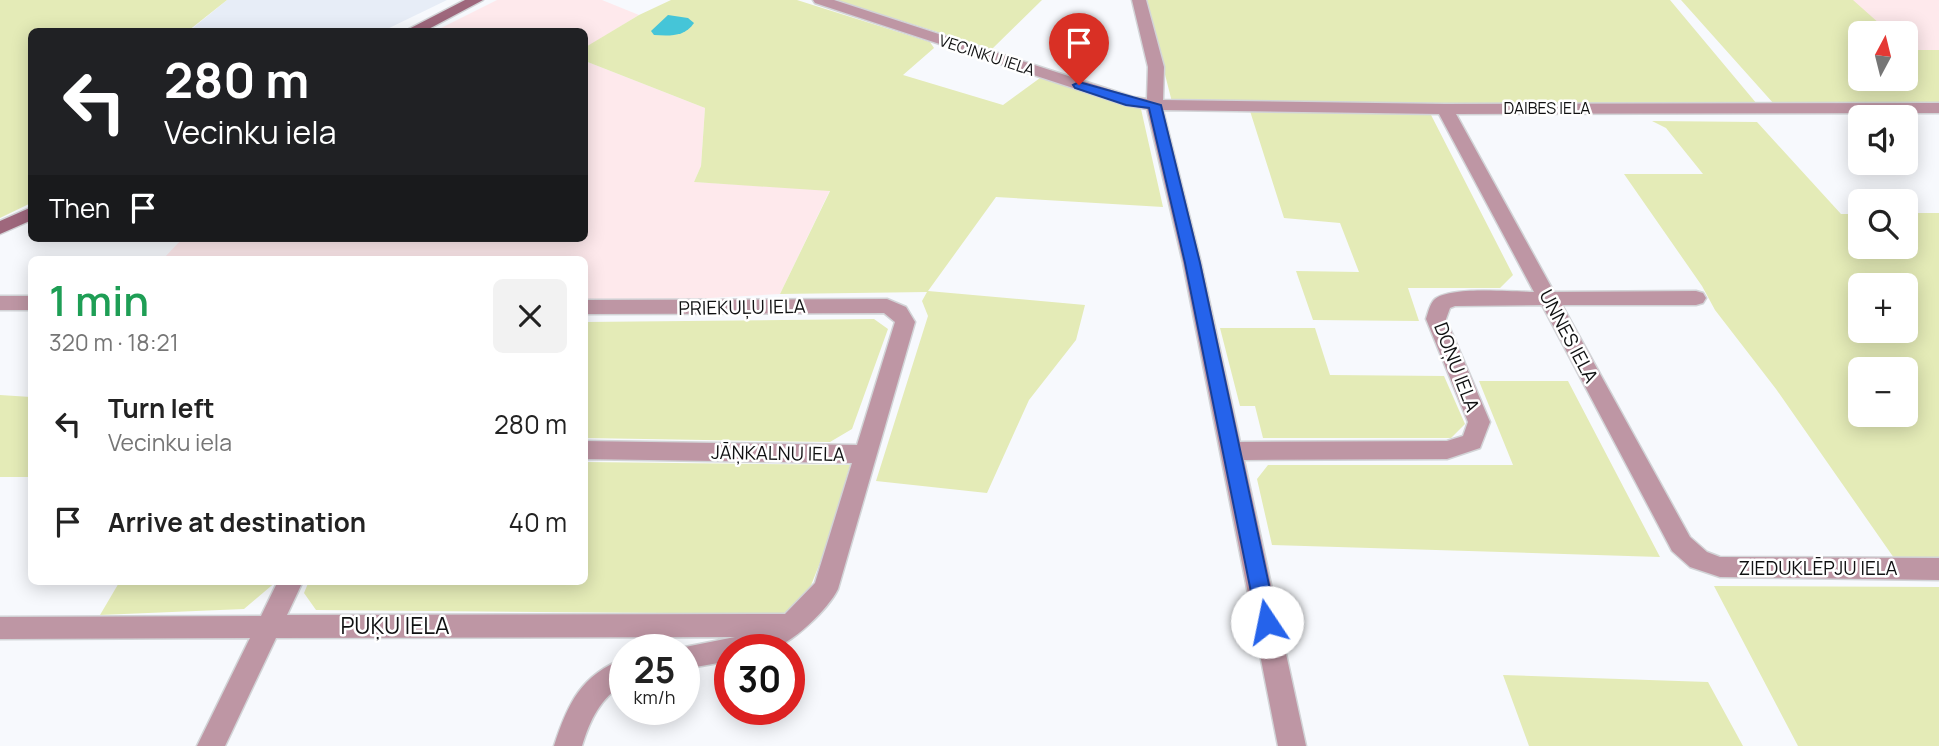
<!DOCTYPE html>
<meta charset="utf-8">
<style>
:root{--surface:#fff;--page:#f2f2f2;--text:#222;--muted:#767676}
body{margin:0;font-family:Manrope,sans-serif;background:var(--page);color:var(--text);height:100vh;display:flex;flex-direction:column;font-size:26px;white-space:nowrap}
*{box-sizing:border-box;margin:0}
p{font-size:23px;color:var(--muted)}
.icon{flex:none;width:38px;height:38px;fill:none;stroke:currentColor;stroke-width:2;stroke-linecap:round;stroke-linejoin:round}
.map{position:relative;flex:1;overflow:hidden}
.panel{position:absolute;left:28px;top:256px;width:560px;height:329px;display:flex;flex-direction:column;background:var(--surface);border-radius:10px;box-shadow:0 4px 18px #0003}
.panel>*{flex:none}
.guide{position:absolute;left:28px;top:28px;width:560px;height:214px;border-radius:10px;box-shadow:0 4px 18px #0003;background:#202124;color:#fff;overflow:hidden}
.needle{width:46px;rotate:7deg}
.controls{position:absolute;left:1848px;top:21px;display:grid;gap:14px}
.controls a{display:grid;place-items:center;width:70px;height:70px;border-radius:10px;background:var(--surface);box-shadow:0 4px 18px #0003;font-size:35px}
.speed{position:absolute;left:609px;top:634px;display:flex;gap:14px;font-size:35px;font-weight:700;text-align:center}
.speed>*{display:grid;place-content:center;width:91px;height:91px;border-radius:50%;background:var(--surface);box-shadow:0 4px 18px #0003;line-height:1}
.speed small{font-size:18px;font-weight:400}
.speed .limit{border:10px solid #d22;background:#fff;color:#111}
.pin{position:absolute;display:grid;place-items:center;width:60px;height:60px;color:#fff;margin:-72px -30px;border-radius:50% 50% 50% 0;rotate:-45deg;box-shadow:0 0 7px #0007}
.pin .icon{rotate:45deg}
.me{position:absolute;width:77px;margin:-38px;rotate:349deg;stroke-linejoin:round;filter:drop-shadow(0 0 5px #0008)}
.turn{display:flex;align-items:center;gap:24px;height:147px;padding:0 21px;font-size:32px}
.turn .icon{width:91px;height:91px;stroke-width:2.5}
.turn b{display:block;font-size:49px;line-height:60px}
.then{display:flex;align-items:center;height:66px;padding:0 21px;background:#0003;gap:14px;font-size:26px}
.round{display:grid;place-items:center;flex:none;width:74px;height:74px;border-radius:10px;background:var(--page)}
.headline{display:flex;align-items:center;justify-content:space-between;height:119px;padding:0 21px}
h1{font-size:42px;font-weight:600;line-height:52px;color:#1e9e55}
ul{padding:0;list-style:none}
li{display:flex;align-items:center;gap:21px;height:98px;padding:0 21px}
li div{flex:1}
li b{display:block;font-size:26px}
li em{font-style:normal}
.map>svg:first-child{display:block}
</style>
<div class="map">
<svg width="1939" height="746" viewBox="0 0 1939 746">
<rect width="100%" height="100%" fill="#f7f9fd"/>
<path fill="#fee9ec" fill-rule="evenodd" d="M 497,0 L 602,0 L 639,15 L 585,48 L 584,32 L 433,32 Z
M 1684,0 L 1939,0 L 1939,96 L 1889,98 ZM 1860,33 L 1906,33 L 1906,79 L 1860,79 Z
M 585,61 L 705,108 L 701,166 L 694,182 L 830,190 L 780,294 L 639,302 L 585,302 L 584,259 L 163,259 L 183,238 L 584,238 Z"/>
<path fill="#e7edf7" d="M 227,0 L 447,0 L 383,31 L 188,32 Z"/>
<path fill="#e4ebb7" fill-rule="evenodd" d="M 0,0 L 227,0 L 188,31 L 32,32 L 31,203 L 0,218 Z
M 671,0 L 797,0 L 930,42 L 934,48 L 903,75 L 1003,105 L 1040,78 L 1141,109 L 1163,207 L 996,197 L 928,291 L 1085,305 L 1076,340 L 1029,400 L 987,493 L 876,481 L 928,316 L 922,301 L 927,292 L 780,294 L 830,191 L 694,182 L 701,166 L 705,108 L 585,61 L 584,48 L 639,15 Z
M 835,0 L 1042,0 L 992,49 Z
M 1146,0 L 1670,0 L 1757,104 L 1172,102 Z
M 1681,0 L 1853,0 L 1890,33 L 1860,33 L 1860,79 L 1906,79 L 1906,47 L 1910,50 L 1939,50 L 1939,103 L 1774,104 Z
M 1250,111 L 1430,113 L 1513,275 L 1500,288 L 1408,288 L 1419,321 L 1313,320 L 1296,271 L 1359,272 L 1340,223 L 1284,218 Z
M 1652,121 L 1757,122 L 1841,214 L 1860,214 L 1860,247 L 1906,247 L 1906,213 L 1939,213 L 1939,558 L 1894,558 L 1776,389 L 1715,310 L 1702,286 L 1624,174 L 1703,174 L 1666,128 ZM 1860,285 L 1906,285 L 1906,331 L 1860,331 ZM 1860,369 L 1906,369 L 1906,415 L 1860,415 Z
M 874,319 L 888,329 L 852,429 L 830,442 L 585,438 L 585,322 Z
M 1220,328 L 1315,328 L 1330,375 L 1444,376 L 1465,424 L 1451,438 L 1263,438 L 1255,406 L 1240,406 Z
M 1479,381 L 1568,381 L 1660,557 L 1272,545 L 1257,479 L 1268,465 L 1513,465 Z
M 0,395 L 31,397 L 31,477 L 0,477 Z
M 585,462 L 850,465 L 829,540 L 808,593 L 783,614 L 316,610 L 304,593 L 309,581 L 584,581 Z
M 120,581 L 277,581 L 244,609 L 100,615 Z
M 1714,586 L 1939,587 L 1939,746 L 1798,746 Z
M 1503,675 L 1708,682 L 1743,746 L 1529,746 Z"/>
<path fill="#45c5d8" d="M 668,15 L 688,18 L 694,23 C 685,37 669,36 654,35 L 651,31 Z"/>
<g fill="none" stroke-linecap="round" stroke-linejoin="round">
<defs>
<path id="street" d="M 813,0 L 834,0 L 1133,97 L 1147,99 L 1148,67 L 1132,0 L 1146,0 L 1164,67 L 1163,100 L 1445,104 L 1939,103 L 1939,113 L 1456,114 L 1554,292 L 1696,291 L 1703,293 L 1706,298 L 1703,303 L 1696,305 L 1562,305 L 1690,537 L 1707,552 L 1720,557 L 1939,558 L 1939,580 L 1720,577 L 1690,567 L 1672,551 L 1542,305 L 1455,306 L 1450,308 L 1446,319 L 1490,422 L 1480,448 L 1447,459 L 1244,460 L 1306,746 L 1278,746 L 1183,263 L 1147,109 L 1125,105 L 815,3 ZM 1163,110 L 1439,114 L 1534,292 C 1512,292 1452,286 1435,299 C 1430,303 1428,313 1426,319 L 1468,422 L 1463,436 L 1447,441 L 1240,442 L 1201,263 Z
M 0,296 L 32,296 L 32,310 L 0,310 Z
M 887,299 L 906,307 L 915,322 L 838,589 C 829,608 791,646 769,649 C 756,651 742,649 730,649 L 730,661 L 684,669 L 684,649 L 675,649 L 735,637 L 276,638 L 225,746 L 197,746 L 250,638 L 0,639 L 0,617 L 261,616 L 278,581 L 303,581 L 287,615 L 785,614 L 815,583 L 852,463 L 584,459 L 584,441 L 857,445 L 895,322 L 884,313 L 584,314 L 584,300 Z
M 625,658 L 625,683 C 600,698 590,720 582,746 L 554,746 C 568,703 581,675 625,658 Z"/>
<path id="secondary" d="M 465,0 L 483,0 L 423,32 L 403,32 Z
M 32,207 L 32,220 L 0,234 L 0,221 Z"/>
</defs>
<use href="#street" stroke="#d2d4d7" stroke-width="3"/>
<use href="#secondary" stroke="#d2d4d7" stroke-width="3"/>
<use href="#street" fill="#be96a4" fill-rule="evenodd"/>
<use href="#secondary" fill="#9e677c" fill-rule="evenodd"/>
</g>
<path fill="#2563eb" stroke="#184099" stroke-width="2" d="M 1079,82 L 1161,105 L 1200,263 L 1277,622 L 1274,628 L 1267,631 L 1260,628 L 1257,622 L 1185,263 L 1149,108 L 1126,105 L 1075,88 L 1073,85 Z"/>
<g text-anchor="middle" stroke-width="5" stroke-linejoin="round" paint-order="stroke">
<g font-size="16" fill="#101112" stroke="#fff">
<text transform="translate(987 55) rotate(18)" y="6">VECINKU IELA</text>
<text x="1547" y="114">DAIBES IELA</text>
</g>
<g font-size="19" fill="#101112" stroke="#fff">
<text transform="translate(742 307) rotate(-1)" y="7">PRIEKUĻU IELA</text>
<text transform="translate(1569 336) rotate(62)" y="7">UNNES IELA</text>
<text transform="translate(1457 367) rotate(69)" y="7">DOŅU IELA</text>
<text transform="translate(778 453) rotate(1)" y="7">JĀŅKALNU IELA</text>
<text x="1818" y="575">ZIEDUKLĒPJU IELA</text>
</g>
<g font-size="23" fill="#101112" stroke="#fff">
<text x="395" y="634">PUĶU IELA</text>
</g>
</g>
</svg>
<div class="controls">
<a><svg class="needle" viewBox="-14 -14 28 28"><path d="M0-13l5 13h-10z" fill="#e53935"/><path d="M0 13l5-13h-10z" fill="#767676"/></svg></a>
<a><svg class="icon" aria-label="sound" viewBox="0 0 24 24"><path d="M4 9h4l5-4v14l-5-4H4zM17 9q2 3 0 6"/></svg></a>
<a><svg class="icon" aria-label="search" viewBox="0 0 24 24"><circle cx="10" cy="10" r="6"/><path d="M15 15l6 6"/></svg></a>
<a>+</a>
<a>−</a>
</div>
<div class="speed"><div>25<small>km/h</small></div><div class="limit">30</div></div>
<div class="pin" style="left:1079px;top:85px;background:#d93025"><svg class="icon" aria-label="arrive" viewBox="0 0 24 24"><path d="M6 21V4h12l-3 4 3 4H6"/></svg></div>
<svg class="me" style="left:1267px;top:622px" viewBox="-20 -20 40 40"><circle r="19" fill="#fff"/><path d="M0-13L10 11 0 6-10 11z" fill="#2563eb"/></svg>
<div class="guide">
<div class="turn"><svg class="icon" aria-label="left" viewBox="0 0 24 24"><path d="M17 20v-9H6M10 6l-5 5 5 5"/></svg><div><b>280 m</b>Vecinku iela</div></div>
<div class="then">Then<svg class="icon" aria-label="arrive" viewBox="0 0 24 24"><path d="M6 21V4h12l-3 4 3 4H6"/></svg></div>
</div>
<section class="panel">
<div class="headline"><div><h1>1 min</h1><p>320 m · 18:21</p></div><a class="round"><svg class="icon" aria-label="close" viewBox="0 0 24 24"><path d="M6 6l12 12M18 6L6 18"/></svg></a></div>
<ul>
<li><svg class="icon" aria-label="left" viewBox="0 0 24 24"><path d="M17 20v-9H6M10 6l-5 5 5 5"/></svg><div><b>Turn left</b><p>Vecinku iela</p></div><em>280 m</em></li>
<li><svg class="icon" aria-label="arrive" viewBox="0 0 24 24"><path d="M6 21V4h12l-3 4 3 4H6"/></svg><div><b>Arrive at destination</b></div><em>40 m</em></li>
</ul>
</section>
</div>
